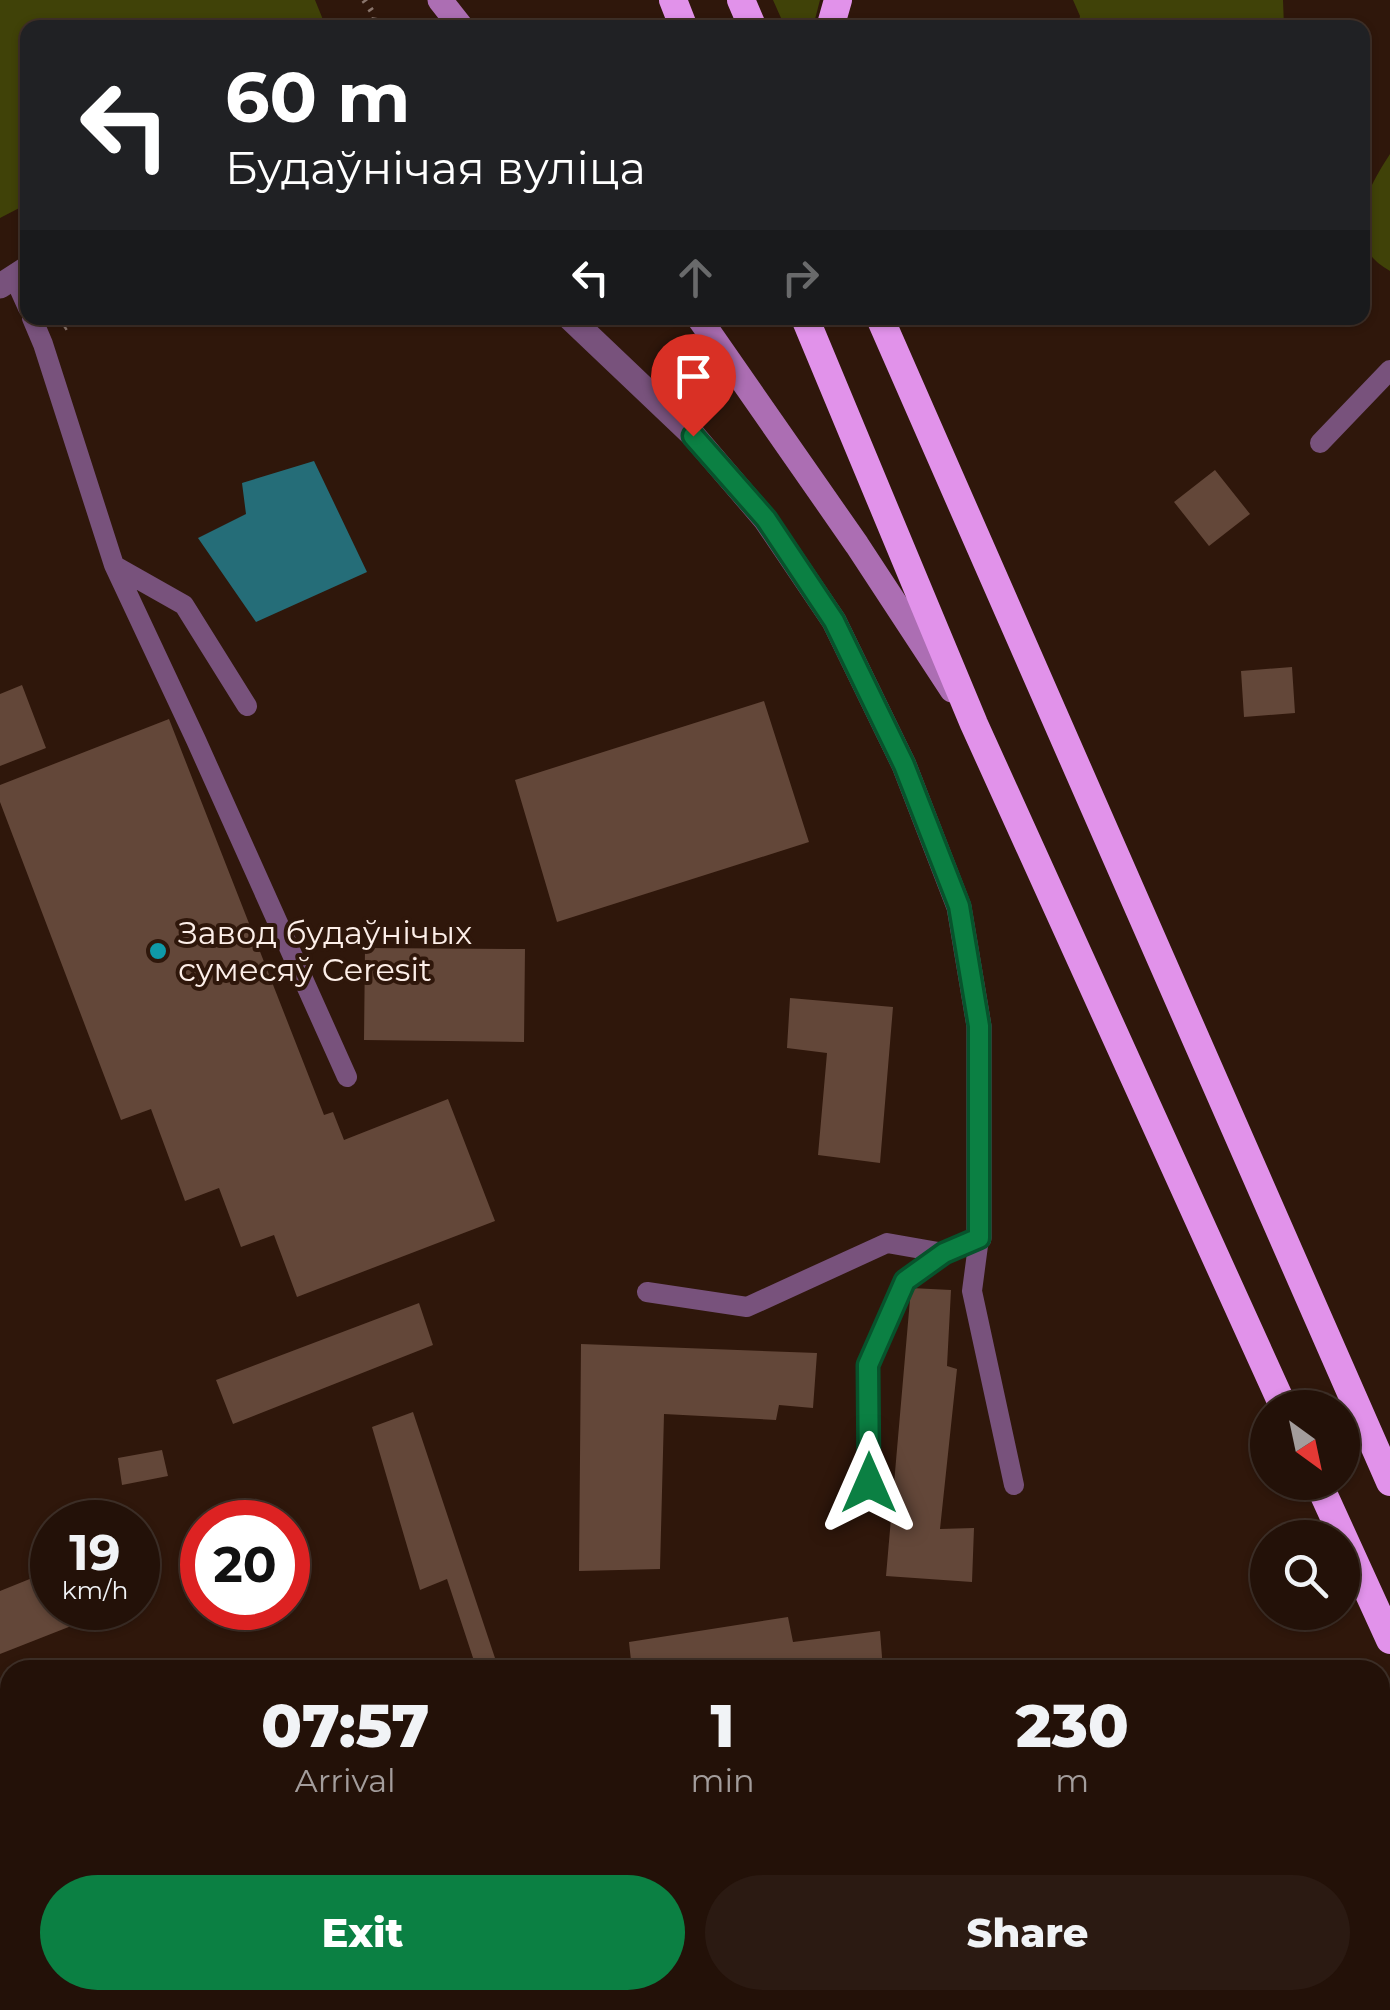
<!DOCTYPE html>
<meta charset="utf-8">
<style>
:root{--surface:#231108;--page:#2b1a12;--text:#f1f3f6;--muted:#a39d9c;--line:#403129;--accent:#0b8043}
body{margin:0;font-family:Montserrat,sans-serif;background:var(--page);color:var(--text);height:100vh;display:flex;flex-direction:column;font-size:38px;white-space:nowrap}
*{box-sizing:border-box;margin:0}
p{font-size:32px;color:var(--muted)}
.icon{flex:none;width:55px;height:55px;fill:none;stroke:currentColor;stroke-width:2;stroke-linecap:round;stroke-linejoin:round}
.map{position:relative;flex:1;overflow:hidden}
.drawer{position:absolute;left:0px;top:1660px;width:1390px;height:350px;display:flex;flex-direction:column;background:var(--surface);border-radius:30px 30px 0 0;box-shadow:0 2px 8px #0004,0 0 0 2px var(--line)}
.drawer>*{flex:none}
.banner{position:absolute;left:20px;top:20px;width:1350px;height:305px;border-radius:20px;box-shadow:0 2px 8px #0004,0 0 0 2px var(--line);background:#202124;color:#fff;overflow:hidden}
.needle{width:65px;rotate:147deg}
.controls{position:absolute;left:1250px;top:1390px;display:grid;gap:20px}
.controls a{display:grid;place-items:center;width:110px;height:110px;border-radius:50%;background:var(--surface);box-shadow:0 2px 8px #0004,0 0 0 2px var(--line);font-size:50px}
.speed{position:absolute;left:30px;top:1500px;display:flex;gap:20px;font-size:50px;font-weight:700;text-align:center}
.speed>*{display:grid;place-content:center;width:130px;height:130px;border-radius:50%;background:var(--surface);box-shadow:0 2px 8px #0004,0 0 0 2px var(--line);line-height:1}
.speed small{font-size:25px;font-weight:400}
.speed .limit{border:15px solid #d22;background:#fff;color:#111}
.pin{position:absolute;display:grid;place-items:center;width:85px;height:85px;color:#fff;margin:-102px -42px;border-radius:50% 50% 50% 0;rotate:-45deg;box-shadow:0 0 10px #0007}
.pin .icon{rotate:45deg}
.me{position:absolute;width:110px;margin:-55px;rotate:0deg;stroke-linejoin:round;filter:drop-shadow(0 0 8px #0008)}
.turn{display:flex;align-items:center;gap:35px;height:210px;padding:0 40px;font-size:45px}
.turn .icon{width:130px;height:130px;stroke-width:2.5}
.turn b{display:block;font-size:70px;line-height:85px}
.lanes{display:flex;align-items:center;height:95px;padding:0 40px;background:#0003;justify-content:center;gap:50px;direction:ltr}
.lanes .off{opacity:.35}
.eta{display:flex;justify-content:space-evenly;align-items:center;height:170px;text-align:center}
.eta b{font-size:60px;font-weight:800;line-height:70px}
.primary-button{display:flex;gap:20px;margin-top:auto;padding:20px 40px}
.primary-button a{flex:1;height:115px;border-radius:60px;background:var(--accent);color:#fff;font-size:40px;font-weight:800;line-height:115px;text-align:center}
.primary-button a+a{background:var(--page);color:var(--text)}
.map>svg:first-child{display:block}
</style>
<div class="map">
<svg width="1390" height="2010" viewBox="0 0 1390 2010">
<rect width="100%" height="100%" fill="#2f170b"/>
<path fill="#404208" d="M 0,0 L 315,0 L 326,27 L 28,28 L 27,204 L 0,218 Z
M 773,0 L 820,0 L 813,27 L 785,27 Z
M 1073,0 L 1283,0 L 1284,27 L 1078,27 L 1080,16 Z
M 1390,154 L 1390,271 C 1339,243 1365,192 1390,154 Z"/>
<path fill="#256d78" d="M 314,461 L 367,572 L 256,622 L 198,538 L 246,514 L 242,483 Z"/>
<path fill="#634739" d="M 1215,470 L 1250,514 L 1209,546 L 1174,502 Z
M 1292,667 L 1295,713 L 1244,717 L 1241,671 Z
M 22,685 L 46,748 L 0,766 L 0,694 Z
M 764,701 L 809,842 L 557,922 L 515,780 Z
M 169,719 L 324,1115 L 333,1112 L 344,1140 L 448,1099 L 495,1221 L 297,1297 L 274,1235 L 241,1247 L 219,1188 L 185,1201 L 151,1109 L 121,1120 L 0,802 L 0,785 Z
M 365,948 L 525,949 L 524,1042 L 364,1040 Z
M 790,998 L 893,1007 L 880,1163 L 818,1155 L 827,1053 L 787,1048 Z
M 911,1288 L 951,1290 L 947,1366 L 957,1369 L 940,1529 L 974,1528 L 972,1582 L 886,1576 Z
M 419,1303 L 433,1345 L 233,1424 L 216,1380 Z
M 581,1344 L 817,1353 L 813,1408 L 779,1405 L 776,1420 L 664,1414 L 660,1569 L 579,1571 Z
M 413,1412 L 499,1670 L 477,1670 L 447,1579 L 420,1590 L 372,1427 Z
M 162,1450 L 168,1476 L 122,1485 L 118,1458 Z
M 52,1570 L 52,1608 L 117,1608 L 0,1654 L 0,1591 Z
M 788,1617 L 793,1642 L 880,1631 L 883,1670 L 632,1670 L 629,1642 Z"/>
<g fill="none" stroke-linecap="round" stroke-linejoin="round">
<path stroke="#89756c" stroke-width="6" stroke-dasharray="2.5 8" stroke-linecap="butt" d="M 364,0 L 375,16 L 373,28
M 64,328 L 80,318"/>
<path stroke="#78527c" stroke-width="20" d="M 14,277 L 28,308
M 32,318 L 43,344 L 114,565 L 196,740 L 347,1077
M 1320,443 L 1390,370
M 115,566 L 184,605 L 247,706
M 979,1238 L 972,1291 L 1014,1485
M 647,1292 L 747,1307 L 887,1243 L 944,1253
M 869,1483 L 868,1365 L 905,1281 L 944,1253 L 979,1238"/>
<path stroke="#78527c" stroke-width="25" d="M 0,286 L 28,268
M 570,318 L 693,435 L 765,519 L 834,621 L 904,765 L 959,907 L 979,1026 L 979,1238"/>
<path stroke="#ac6eb3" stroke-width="25" d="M 440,0 L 462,28
M 699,318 L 857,545 L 952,690"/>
<path stroke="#e192ea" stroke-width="28" d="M 673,0 L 684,28
M 741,0 L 753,28
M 830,28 L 838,0
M 805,318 L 974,724 L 1284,1408
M 880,318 L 1390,1482
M 1318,1482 L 1390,1640"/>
</g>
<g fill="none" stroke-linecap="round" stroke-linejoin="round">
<defs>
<path id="route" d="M 693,436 L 766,519 L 834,621 L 904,765 L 959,906 L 979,1026 L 979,1238 L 944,1253 L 905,1281 L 868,1365 L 869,1483"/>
</defs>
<use href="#route" stroke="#07532c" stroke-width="25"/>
<use href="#route" stroke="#0b8043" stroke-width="18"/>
</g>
<circle fill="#0f9aa8" stroke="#2f170b" stroke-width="4" cx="158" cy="951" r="10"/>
<g text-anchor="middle" stroke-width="8" stroke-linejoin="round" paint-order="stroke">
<g font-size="32" fill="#fdefe9" stroke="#2f170b" text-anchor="start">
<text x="178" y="944">Завод будаўнічых<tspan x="178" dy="37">сумесяў Ceresit</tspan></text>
</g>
</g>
</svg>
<div class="controls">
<a><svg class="needle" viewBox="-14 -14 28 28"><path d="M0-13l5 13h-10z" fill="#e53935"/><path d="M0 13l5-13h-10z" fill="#a39d9c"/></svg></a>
<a><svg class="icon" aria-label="search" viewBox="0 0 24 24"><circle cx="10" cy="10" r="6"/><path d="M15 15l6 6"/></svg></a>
</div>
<div class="speed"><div>19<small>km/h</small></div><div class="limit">20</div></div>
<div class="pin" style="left:693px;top:436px;background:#d93025"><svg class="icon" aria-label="arrive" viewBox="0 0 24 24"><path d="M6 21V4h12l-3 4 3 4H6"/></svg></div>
<svg class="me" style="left:869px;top:1483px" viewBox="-20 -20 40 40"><path d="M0-17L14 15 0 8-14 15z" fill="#0b8043" stroke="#fff" stroke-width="4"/></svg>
<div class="banner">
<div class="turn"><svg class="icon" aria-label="left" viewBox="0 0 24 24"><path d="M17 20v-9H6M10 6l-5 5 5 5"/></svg><div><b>60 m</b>Будаўнічая вуліца</div></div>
<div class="lanes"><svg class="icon" aria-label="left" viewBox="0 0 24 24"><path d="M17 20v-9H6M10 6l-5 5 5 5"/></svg><svg class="icon off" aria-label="ahead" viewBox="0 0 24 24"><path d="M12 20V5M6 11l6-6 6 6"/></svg><svg class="icon off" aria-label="right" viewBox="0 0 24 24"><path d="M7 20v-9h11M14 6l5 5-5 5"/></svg></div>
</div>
<section class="drawer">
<div class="eta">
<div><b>07:57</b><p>Arrival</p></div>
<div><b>1</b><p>min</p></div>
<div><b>230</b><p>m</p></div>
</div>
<div class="primary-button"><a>Exit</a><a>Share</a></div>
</section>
</div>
